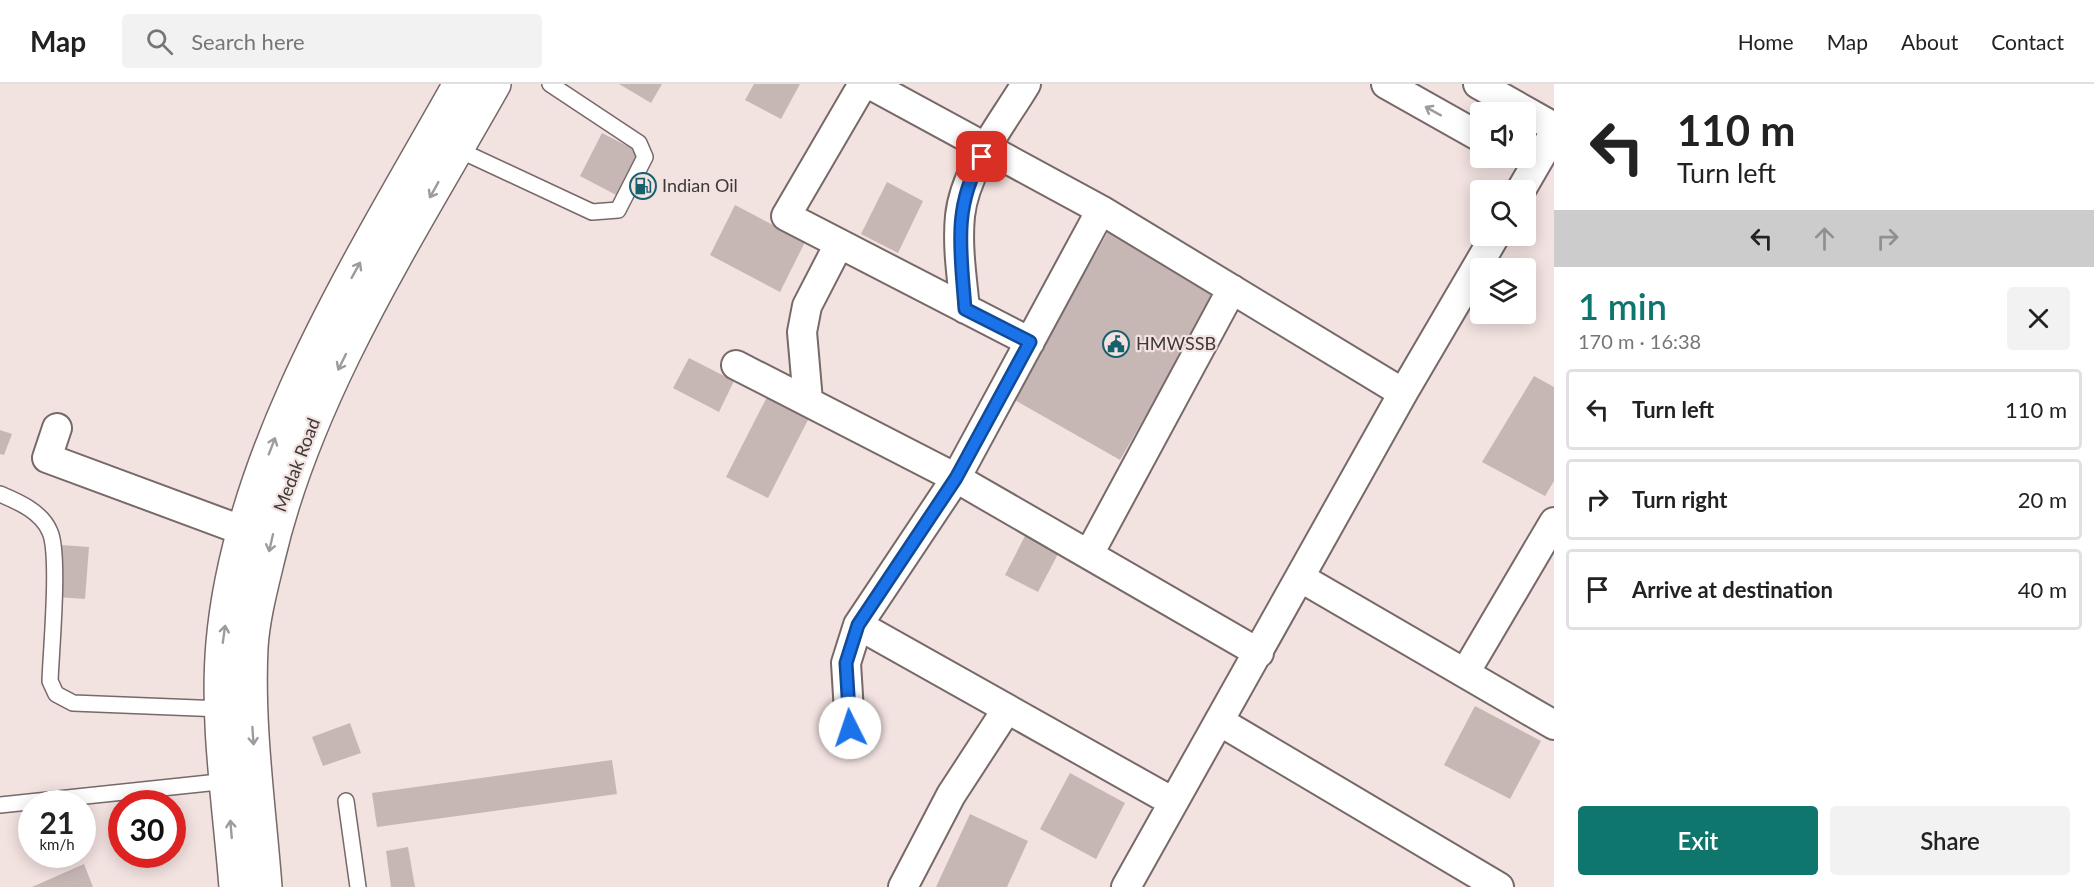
<!DOCTYPE html>
<meta charset="utf-8">
<style>
:root{--surface:#fff;--page:#f2f2f2;--text:#222;--muted:#767676;--line:#e0e0e0;--accent:#0f766e}
body{margin:0;font-family:Lato,sans-serif;background:var(--page);color:var(--text);height:100vh;display:flex;flex-direction:column;font-size:22px;white-space:nowrap}
*{box-sizing:border-box;margin:0}
p{font-size:20px;color:var(--muted)}
.icon{flex:none;width:33px;height:33px;fill:none;stroke:currentColor;stroke-width:2;stroke-linecap:round;stroke-linejoin:round}
.map{position:relative;flex:1;overflow:hidden}
.panel{display:flex;flex-direction:column;background:var(--surface);width:540px}
.panel>*{flex:none}
.guide{background:#fff;color:var(--text);overflow:hidden}
.tools{position:absolute;left:1470px;top:18px;display:grid;gap:12px}
.tools a{display:grid;place-items:center;width:66px;height:66px;border-radius:6px;background:var(--surface);box-shadow:0 3px 15px #0003;font-size:30px}
.speed{position:absolute;left:18px;top:706px;display:flex;gap:12px;font-size:30px;font-weight:700;text-align:center}
.speed>*{display:grid;place-content:center;width:78px;height:78px;border-radius:50%;background:var(--surface);box-shadow:0 3px 15px #0003;line-height:1}
.speed small{font-size:15px;font-weight:400}
.speed .limit{border:9px solid #d22;background:#fff;color:#111}
.pin{position:absolute;display:grid;place-items:center;width:51px;height:51px;color:#fff;margin:-26px;border-radius:12px;box-shadow:0 3px 9px #0006}
.me{position:absolute;width:66px;margin:-33px;rotate:356deg;stroke-linejoin:round;filter:drop-shadow(0 0 4px #0008)}
.turn{display:flex;align-items:center;gap:21px;height:126px;padding:0 24px;font-size:27px}
.turn .icon{width:78px;height:78px;stroke-width:2.5}
.turn b{display:block;font-size:42px;line-height:51px}
.lanes{display:flex;align-items:center;height:57px;padding:0 24px;background:#0003;justify-content:center;gap:30px;direction:ltr}
.lanes .off{opacity:.35}
.round{display:grid;place-items:center;flex:none;width:63px;height:63px;border-radius:6px;background:var(--page)}
.head{display:flex;align-items:center;justify-content:space-between;height:102px;padding:0 24px}
h1{font-size:36px;font-weight:600;line-height:45px;color:var(--accent)}
.cta{display:flex;gap:12px;margin-top:auto;padding:12px 24px}
.cta a{flex:1;height:69px;border-radius:6px;background:var(--accent);color:#fff;font-size:24px;font-weight:600;line-height:69px;text-align:center}
.cta a+a{background:var(--page);color:var(--text)}
ul{padding:0;list-style:none}
li{display:flex;align-items:center;gap:18px;height:81px;margin:0 12px 9px;padding:0 12px;border:3px solid var(--line);border-radius:6px}
li div{flex:1}
li b{display:block;font-size:22px}
li em{font-style:normal}
header{display:flex;align-items:center;gap:36px;box-sizing:border-box;height:84px;padding:0 30px;background:var(--surface);border-bottom:2px solid var(--line)}
header strong{font-size:28px}
nav{display:flex;gap:33px;margin-inline-start:auto;font-size:21px}
.search{width:420px;height:54px;background:var(--page);display:flex;align-items:center;gap:15px;box-sizing:border-box;padding:0 21px;border-radius:6px;color:var(--muted);font-size:22px}
main{display:flex;flex:1;min-height:0}
.map>svg:first-child{display:block}
</style>
<header>
<strong>Map</strong>
<div class="search"><svg class="icon" aria-label="search" viewBox="0 0 24 24"><circle cx="10" cy="10" r="6"/><path d="M15 15l6 6"/></svg>Search here</div>
<nav><a>Home</a><a>Map</a><a>About</a><a>Contact</a></nav>
</header>
<main>
<div class="map">
<svg width="1554" height="803" viewBox="0 0 1554 803">
<rect width="100%" height="100%" fill="#f2e2e0"/>
<path fill="#c6b7b5" d="M 619,0 L 662,0 L 651,19 Z
M 754,0 L 800,0 L 781,35 L 745,16 Z
M 602,49 L 641,69 L 618,112 L 580,92 Z
M 887,98 L 923,117 L 898,169 L 861,150 Z
M 735,121 L 805,158 L 780,208 L 710,171 Z
M 1112,141 L 1219,205 L 1120,376 L 1013,315 Z
M 689,274 L 734,297 L 719,328 L 673,304 Z
M 1534,292 L 1554,303 L 1554,397 L 1545,412 L 1482,378 Z
M 770,307 L 812,328 L 768,414 L 726,393 Z
M 0,346 L 12,350 L 4,371 L 0,370 Z
M 1025,452 L 1058,470 L 1038,508 L 1005,491 Z
M 61,461 L 89,463 L 85,515 L 57,513 Z
M 1475,622 L 1541,657 L 1510,715 L 1444,681 Z
M 350,639 L 361,669 L 323,682 L 312,653 Z
M 612,676 L 617,710 L 377,743 L 372,709 Z
M 1070,689 L 1125,719 L 1096,775 L 1040,745 Z
M 970,730 L 1028,757 L 1007,803 L 936,803 Z
M 408,763 L 415,803 L 391,803 L 386,767 Z
M 144,771 L 170,771 L 171,776 L 144,778 Z
M 84,780 L 93,803 L 32,803 Z"/>
<g fill="none" stroke-linecap="round" stroke-linejoin="round">
<defs>
<path id="service" d="M 457,65 L 592,128 L 618,126 L 645,73 L 639,59 L 550,0
M 0,410 C 19,418 42,428 50,448 C 60,471 51,567 50,597 L 56,610 L 73,619 L 222,625
M 346,717 L 358,803
M 0,721 L 228,697"/>
<path id="minor" d="M 863,0 L 786,132 L 1030,258
M 869,0 L 1101,126 L 1403,309
M 1386,0 L 1480,53
M 1478,0 L 1554,43
M 1521,106 L 1554,49
M 965,225 C 962,194 957,163 960,132 C 965,85 1002,40 1026,0
M 736,281 L 956,394 L 1259,569
M 808,317 L 802,248 L 807,222 L 839,160
M 57,344 L 47,374 L 244,447
M 1089,470 L 1232,205
M 1301,494 L 1554,641
M 858,541 L 1173,718
M 1465,589 L 1554,438
M 1219,637 L 1499,803
M 850,644 L 846,579 L 858,541 L 956,394 L 1101,126
M 903,803 L 951,711 L 1007,625
M 1126,803 L 1403,309 L 1495,152"/>
<path id="primary" d="M 236,803 C 230,724 216,638 223,559 C 240,363 366,168 460,0
M 265,803 C 259,724 247,642 251,563 C 253,533 261,503 268,474 C 307,306 410,149 494,0"/>
</defs>
<use href="#service" stroke="#776968" stroke-width="18"/>
<use href="#minor" stroke="#776968" stroke-width="32"/>
<use href="#primary" stroke="#776968" stroke-width="36"/>
<use href="#service" stroke="#fff" stroke-width="15"/>
<use href="#minor" stroke="#fff" stroke-width="28"/>
<use href="#primary" stroke="#fff" stroke-width="33"/>
</g>
<defs><path id="oneway-shaft" d="M-6 0H5M1.5-3L5.5 0L1.5 3" fill="none" stroke-width="1.6" stroke-linecap="round" stroke-linejoin="round" transform="scale(1.5)"/></defs>
<g stroke="#9e9c9b">
<use href="#oneway-shaft" transform="translate(1433 27) rotate(-151)"/>
<use href="#oneway-shaft" transform="translate(434 106) rotate(119)"/>
<use href="#oneway-shaft" transform="translate(356 186) rotate(-61)"/>
<use href="#oneway-shaft" transform="translate(342 278) rotate(116)"/>
<use href="#oneway-shaft" transform="translate(272 362) rotate(-69)"/>
<use href="#oneway-shaft" transform="translate(271 459) rotate(103)"/>
<use href="#oneway-shaft" transform="translate(224 550) rotate(-82)"/>
<use href="#oneway-shaft" transform="translate(253 652) rotate(86)"/>
<use href="#oneway-shaft" transform="translate(231 745) rotate(-95)"/>
</g>
<g fill="none" stroke-linecap="round" stroke-linejoin="round">
<defs>
<path id="route" d="M 850,644 L 846,579 L 858,541 L 956,394 L 1030,258 L 965,225 C 961,168 952,124 982,73"/>
</defs>
<use href="#route" stroke="#114b97" stroke-width="15"/>
<use href="#route" stroke="#1a73e8" stroke-width="10"/>
</g>
<defs>
<symbol id="fuel-ring" viewBox="-11 -11 22 22"><circle r="9.5" fill="#f2e2e0" stroke="#17616f" stroke-width="1.5"/><path d="M-5.5-6h7V0h2V4h1.3V-2.5L3-4.5l.8-.8L6-3V5H2.5V1h-1V6h-7ZM-4.2-4.7v3.2H.2V-4.7Z" fill="#17616f"/></symbol>
<symbol id="civic-ring" viewBox="-11 -11 22 22"><circle r="9.5" fill="#f2e2e0" stroke="#17616f" stroke-width="1.5"/><path d="M-.6-6.5H3V-4.5H.6V-3L4-1V1h2V6H-6V1h2V-1L-.6-3ZM-1.2 2.5V6h2.4V2.5Z" fill="#17616f"/></symbol>
</defs>
<g fill-rule="evenodd">
<use href="#fuel-ring" x="628" y="87" width="30" height="30"/>
<use href="#civic-ring" x="1101" y="245" width="30" height="30"/>
</g>
<g text-anchor="middle" stroke-width="4.5" stroke-linejoin="round" paint-order="stroke">
<g font-size="18" fill="#3e3837" stroke="#f2e2e0" text-anchor="start">
<text x="662" y="108">Indian Oil</text>
<text x="1136" y="266">HMWSSB</text>
</g>
<g font-size="18" fill="#3e3837" stroke="#f2e2e0">
<text transform="translate(297 381) rotate(-69)" y="6">Medak Road</text>
</g>
</g>
</svg>
<div class="tools">
<a><svg class="icon" aria-label="sound" viewBox="0 0 24 24"><path d="M4 9h4l5-4v14l-5-4H4zM17 9q2 3 0 6"/></svg></a>
<a><svg class="icon" aria-label="search" viewBox="0 0 24 24"><circle cx="10" cy="10" r="6"/><path d="M15 15l6 6"/></svg></a>
<a><svg class="icon" aria-label="layers" viewBox="0 0 24 24"><path d="M12 4l9 5-9 5-9-5zM3 14l9 5 9-5"/></svg></a>
</div>
<div class="speed"><div>21<small>km/h</small></div><div class="limit">30</div></div>
<div class="pin" style="left:982px;top:73px;background:#d93025"><svg class="icon" aria-label="arrive" viewBox="0 0 24 24"><path d="M6 21V4h12l-3 4 3 4H6"/></svg></div>
<svg class="me" style="left:850px;top:644px" viewBox="-20 -20 40 40"><circle r="19" fill="#fff"/><path d="M0-13L10 11 0 6-10 11z" fill="#1a73e8"/></svg>
</div>
<section class="panel">
<div class="guide">
<div class="turn"><svg class="icon" aria-label="left" viewBox="0 0 24 24"><path d="M17 20v-9H6M10 6l-5 5 5 5"/></svg><div><b>110 m</b>Turn left</div></div>
<div class="lanes"><svg class="icon" aria-label="left" viewBox="0 0 24 24"><path d="M17 20v-9H6M10 6l-5 5 5 5"/></svg><svg class="icon off" aria-label="ahead" viewBox="0 0 24 24"><path d="M12 20V5M6 11l6-6 6 6"/></svg><svg class="icon off" aria-label="right" viewBox="0 0 24 24"><path d="M7 20v-9h11M14 6l5 5-5 5"/></svg></div>
</div>
<div class="head"><div><h1>1 min</h1><p>170 m · 16:38</p></div><a class="round"><svg class="icon" aria-label="close" viewBox="0 0 24 24"><path d="M6 6l12 12M18 6L6 18"/></svg></a></div>
<ul>
<li><svg class="icon" aria-label="left" viewBox="0 0 24 24"><path d="M17 20v-9H6M10 6l-5 5 5 5"/></svg><div><b>Turn left</b></div><em>110 m</em></li>
<li><svg class="icon" aria-label="right" viewBox="0 0 24 24"><path d="M7 20v-9h11M14 6l5 5-5 5"/></svg><div><b>Turn right</b></div><em>20 m</em></li>
<li><svg class="icon" aria-label="arrive" viewBox="0 0 24 24"><path d="M6 21V4h12l-3 4 3 4H6"/></svg><div><b>Arrive at destination</b></div><em>40 m</em></li>
</ul>
<div class="cta"><a>Exit</a><a>Share</a></div>
</section>
</main>
